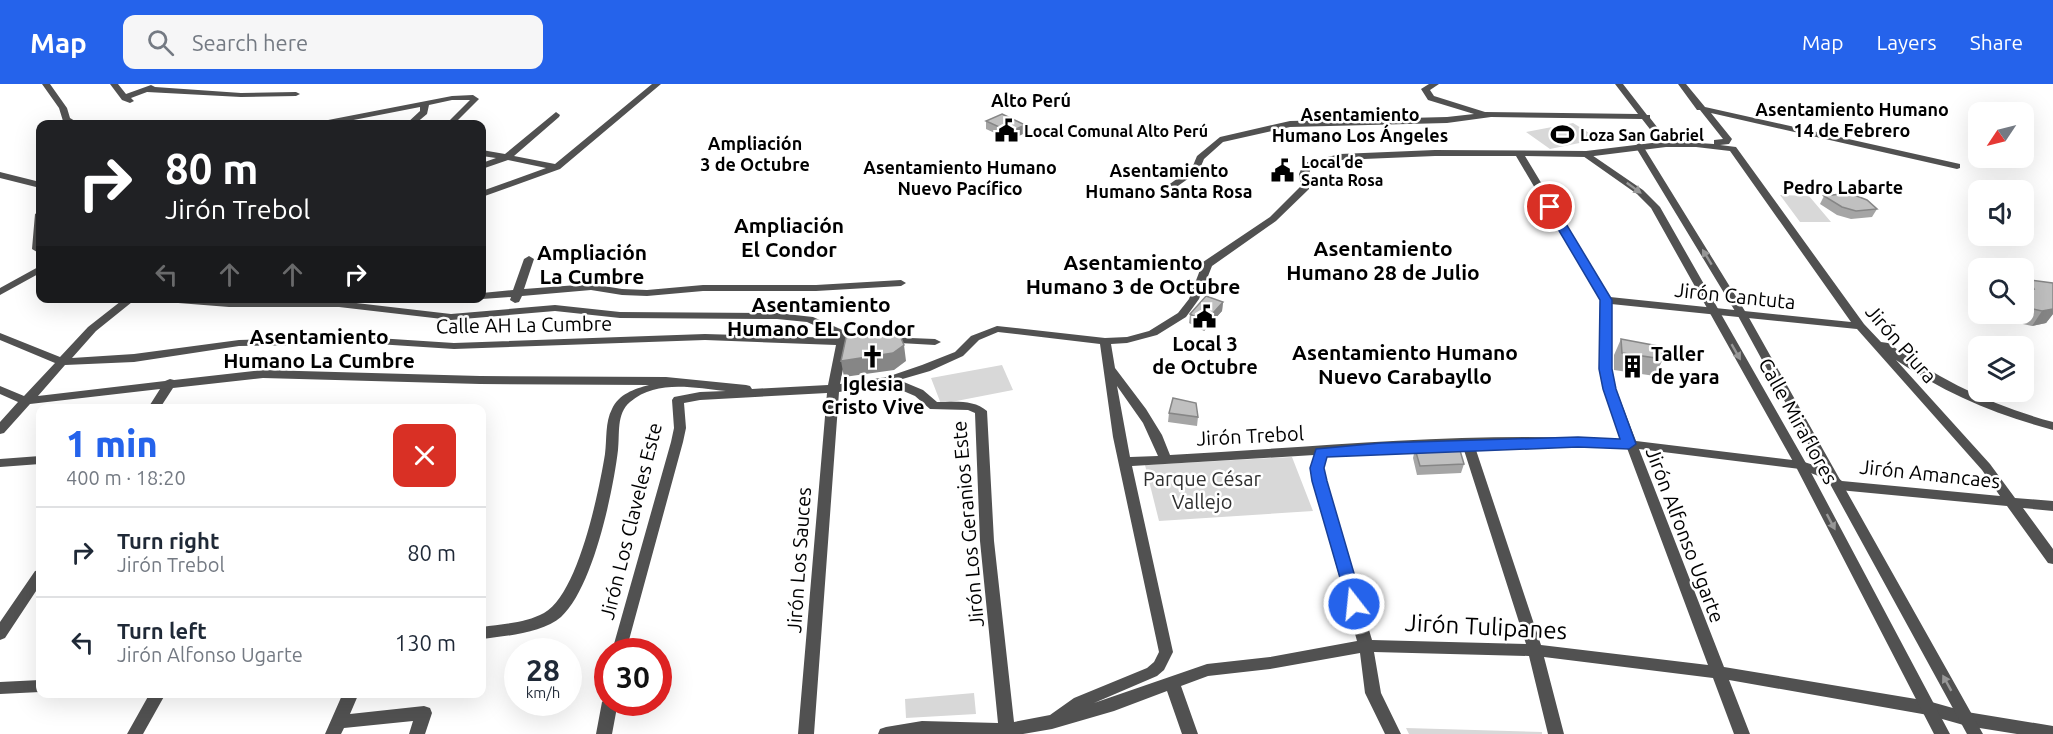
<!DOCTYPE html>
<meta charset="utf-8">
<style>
:root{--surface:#fff;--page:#f6f6f7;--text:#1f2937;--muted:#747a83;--line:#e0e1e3;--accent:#2563eb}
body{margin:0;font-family:Ubuntu,sans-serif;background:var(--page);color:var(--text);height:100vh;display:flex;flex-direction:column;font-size:22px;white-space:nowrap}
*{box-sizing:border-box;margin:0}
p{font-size:20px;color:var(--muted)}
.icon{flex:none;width:33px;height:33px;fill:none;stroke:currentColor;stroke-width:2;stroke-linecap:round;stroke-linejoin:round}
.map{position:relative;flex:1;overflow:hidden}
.side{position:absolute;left:36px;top:320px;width:450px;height:294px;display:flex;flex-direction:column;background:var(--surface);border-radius:12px;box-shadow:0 6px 24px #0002}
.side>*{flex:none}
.hud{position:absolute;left:36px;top:36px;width:450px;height:183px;border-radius:12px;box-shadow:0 6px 24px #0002;background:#202124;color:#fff;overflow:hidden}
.needle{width:39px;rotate:235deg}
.controls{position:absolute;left:1968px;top:18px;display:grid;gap:12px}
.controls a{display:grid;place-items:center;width:66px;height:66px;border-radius:12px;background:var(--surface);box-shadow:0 6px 24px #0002;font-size:30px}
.speed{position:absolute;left:504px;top:554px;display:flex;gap:12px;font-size:30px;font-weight:700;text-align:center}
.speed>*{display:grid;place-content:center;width:78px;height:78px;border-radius:50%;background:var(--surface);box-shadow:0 6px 24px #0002;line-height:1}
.speed small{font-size:15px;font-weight:400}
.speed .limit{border:9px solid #d22;background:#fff;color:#111}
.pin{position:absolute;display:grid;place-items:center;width:51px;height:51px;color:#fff;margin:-26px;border:3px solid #fff;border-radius:50%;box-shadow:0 2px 6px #0007}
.me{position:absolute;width:66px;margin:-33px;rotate:344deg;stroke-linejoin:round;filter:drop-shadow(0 0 4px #0008)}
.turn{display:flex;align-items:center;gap:21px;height:126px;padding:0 30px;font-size:27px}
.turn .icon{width:78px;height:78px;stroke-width:2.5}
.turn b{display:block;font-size:42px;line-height:51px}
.lanes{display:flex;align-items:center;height:57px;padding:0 30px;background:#0003;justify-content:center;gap:30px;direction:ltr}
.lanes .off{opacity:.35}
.round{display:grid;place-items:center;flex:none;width:63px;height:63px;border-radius:12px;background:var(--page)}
.head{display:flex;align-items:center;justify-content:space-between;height:102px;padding:0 30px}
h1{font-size:36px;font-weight:800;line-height:45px;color:var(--accent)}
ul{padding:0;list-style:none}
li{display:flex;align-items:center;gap:18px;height:90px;padding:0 30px;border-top:2px solid var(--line)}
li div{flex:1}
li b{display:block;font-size:22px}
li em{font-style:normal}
header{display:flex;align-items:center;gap:36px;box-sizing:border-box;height:84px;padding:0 30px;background:var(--accent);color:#fff}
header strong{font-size:28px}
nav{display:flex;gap:33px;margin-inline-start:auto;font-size:21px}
.search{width:420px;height:54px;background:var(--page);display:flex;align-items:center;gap:15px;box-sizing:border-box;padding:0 21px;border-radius:12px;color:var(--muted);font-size:22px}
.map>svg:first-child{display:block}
</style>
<header>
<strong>Map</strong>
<div class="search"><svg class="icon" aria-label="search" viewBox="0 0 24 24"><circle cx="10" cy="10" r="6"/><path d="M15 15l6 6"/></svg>Search here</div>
<nav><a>Map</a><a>Layers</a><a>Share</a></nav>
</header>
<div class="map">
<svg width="2053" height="650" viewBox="0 0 2053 650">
<rect width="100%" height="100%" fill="#fff"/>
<path fill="#d8d8d8" d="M 1573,39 L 1599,55 L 1550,65 L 1526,48 Z
M 1780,111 L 1809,112 L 1831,138 L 1800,138 Z
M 1002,281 L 1013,306 L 941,320 L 931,294 Z
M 1292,373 L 1313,427 L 1159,437 L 1145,381 Z
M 974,609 L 976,630 L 906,634 L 905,615 Z
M 1406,644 L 1542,648 L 1542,650 L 1409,650 Z"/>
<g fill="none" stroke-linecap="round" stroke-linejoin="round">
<path fill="#515151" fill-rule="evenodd" d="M 42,0 L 50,0 L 67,24 L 70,34 L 80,40 L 70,40 L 63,37 L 59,24 Z
M 110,0 L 118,0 L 126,10 L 151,1 L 155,3 L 241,9 L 296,8 L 300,10 L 296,12 L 241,13 L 147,8 L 131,14 L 134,17 L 130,19 L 122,16 Z
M 652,0 L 661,0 L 560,85 L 482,113 L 482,107 L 546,84 L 508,76 L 482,85 L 482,79 L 496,74 L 482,72 L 482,66 L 505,70 L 556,28 L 560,31 L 559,33 L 514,72 L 555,80 Z
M 1429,0 L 1439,0 L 1430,6 L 1434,12 L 1485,28 L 1638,30 L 1615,0 L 1623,0 L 1647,31 L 1650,31 L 1650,34 L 1668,57 L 1714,60 L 1714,56 L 1723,55 L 1700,26 L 1697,26 L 1678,0 L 1686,0 L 1705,23 L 1960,80 L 1960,84 L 1957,85 L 1711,29 L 1732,55 L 1729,60 L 1720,61 L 1736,63 L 1864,240 L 1881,258 L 1888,259 C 1938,295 1993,322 2053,338 L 2053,346 C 1997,331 1944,309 1896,276 L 1990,380 L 2015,414 L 2053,417 L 2053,427 L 2023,424 L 2053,465 L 2053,480 L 2048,479 L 2007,422 L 1839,406 L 1816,391 L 1800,385 L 1639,365 L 1724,583 L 1928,617 L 1967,628 L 2053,642 L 2053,650 L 2017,650 L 1967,642 L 1928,631 L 1729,596 L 1750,650 L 1734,650 L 1713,594 L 1544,573 L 1564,650 L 1548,650 L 1529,572 L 1374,568 L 1381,609 L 1401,650 L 1385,650 L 1365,609 L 1360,569 L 1270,585 L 1208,592 L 1181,602 L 1198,650 L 1182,650 L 1167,607 L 1114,627 L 1052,645 L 1023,650 L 878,650 L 880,645 L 886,643 L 922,637 L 998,639 L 980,457 L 975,329 L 968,326 L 930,325 L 915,312 L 887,300 L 839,308 L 814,650 L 798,650 L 827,309 L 700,316 L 684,319 L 686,344 L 683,358 L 626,567 L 612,567 L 671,358 L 674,344 L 672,316 L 674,313 L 700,308 L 726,307 C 694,304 657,295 630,318 C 616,330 620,350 618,366 C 613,408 593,504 561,533 C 543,549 505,552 482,555 L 482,543 C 502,540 526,539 544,529 C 578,511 599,407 605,370 C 607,355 605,338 612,325 C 619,310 634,305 649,301 L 480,300 L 263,294 L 173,304 L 160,324 L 148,324 L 160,305 L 30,320 L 4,349 L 0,350 L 0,338 L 18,318 L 0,310 L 0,302 L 24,312 L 55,279 L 0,256 L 0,249 L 60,273 L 88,243 L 125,214 L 137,214 L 96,247 L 72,274 L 134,270 L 239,256 L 273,255 L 377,254 L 454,259 L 705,250 L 838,254 L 838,252 L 807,238 L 777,235 L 620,234 L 555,227 L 451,236 L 339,223 L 229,223 L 153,217 L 148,214 L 339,217 L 451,230 L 555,221 L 620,228 L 777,229 L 813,233 L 847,248 L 860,251 L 862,253 L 856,256 L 849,255 L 840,300 L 887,293 L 922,281 L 955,268 L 971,252 L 997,242 L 1105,254 L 1127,253 L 1149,247 L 1178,229 L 1189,215 L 1203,178 L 1270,133 L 1301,102 L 1299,90 L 1304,79 L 1340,70 L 1435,66 L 1586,67 L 1660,58 L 1642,35 L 1491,33 L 1447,39 L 1290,43 L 1223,58 L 1204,75 L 1199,87 L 1175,104 L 1172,105 L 1167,102 L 1192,84 L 1197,72 L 1220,53 L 1290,37 L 1447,33 L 1474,30 L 1428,16 L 1421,5 ZM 1666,63 L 1696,63 L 1730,67 L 1851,238 L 1610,213 L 1525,72 L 1586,73 ZM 1435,72 L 1516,72 L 1601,216 L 1600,285 L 1604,305 L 1623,356 C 1473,346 1321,363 1170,371 L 1162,351 L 1146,325 L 1115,284 L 1111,260 L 1127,259 L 1157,251 L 1186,233 L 1199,215 L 1212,182 L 1276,137 L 1309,105 L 1309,90 L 1311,83 L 1340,76 ZM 1611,220 L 1857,245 L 1982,386 L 2000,412 L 1842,397 L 1826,385 L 1801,377 L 1636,357 L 1616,305 L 1612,285 ZM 998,248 L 1100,260 L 1113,353 L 1159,568 L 1154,578 L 1147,584 L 1074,614 L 1050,631 L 1014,638 L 994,457 L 987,327 C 974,315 953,318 937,318 L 923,306 L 899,296 L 930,287 L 963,272 L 979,256 ZM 705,256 L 836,261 L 828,301 L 752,305 L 750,302 L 746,301 L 666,293 L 480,292 L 263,286 L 174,296 L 170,295 L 165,297 L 38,312 L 65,281 L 134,278 L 239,262 L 377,260 L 454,265 ZM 1117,302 L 1143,339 L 1158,372 L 1130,373 ZM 1579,362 L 1627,364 L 1708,581 L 1541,561 L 1475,363 ZM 1463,363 L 1526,560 L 1372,556 L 1325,397 L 1323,384 L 1327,370 ZM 1314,371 L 1311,384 L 1313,397 L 1357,557 L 1270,573 L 1207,580 L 1094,619 L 1157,592 L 1164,586 L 1173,568 L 1132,382 Z
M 473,11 L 479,15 L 454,40 L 446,40 L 470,16 L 452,16 L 429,21 L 427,30 L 415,40 L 406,40 L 420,27 L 420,23 L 333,40 L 319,40 L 323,37 L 452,12 Z
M 0,88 L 40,98 L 40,104 L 0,94 Z
M 40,127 L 40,167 L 37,168 L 32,165 L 35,130 Z
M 529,172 L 534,175 L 524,205 L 591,200 L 622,205 L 647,206 L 703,201 L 816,201 L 901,196 L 906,199 L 901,202 L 816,207 L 703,207 L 647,212 L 622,211 L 591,206 L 522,212 L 519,218 L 515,219 L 510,216 L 511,213 L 482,215 L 479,214 L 482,214 L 482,209 L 513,206 L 524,175 Z
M 40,182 L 40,189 L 0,211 L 0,204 Z
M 886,253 L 935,255 L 941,258 L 935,261 L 882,258 L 880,256 Z
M 40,372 L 40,380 L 0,383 L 0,375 Z
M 40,486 L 40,501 L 5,554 L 0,556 L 0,538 L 35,487 Z
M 40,596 L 40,608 L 0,610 L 0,598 Z
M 150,609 L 166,609 L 143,650 L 127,650 Z
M 343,609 L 359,609 L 350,630 L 424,622 L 430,624 L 432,629 L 425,650 L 409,650 L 413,637 L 344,644 L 341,650 L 325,650 Z
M 608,612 L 608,618 L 618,618 L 612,650 L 596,650 L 602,618 Z"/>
<path fill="#515151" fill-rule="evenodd" d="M 1639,59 L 1643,62 L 1748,232 L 1983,650 L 1967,650 L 1738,232 L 1635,62 Z
M 1586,67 L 1643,106 L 1660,123 L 1807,381 L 1950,650 L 1934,650 L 1795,381 L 1651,124 L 1637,110 L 1583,72 L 1582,70 Z"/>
</g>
<path fill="#a5a5a5" d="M 986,37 L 1025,49 L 1010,56 L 986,45 Z
M 1824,112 L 1877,125 L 1872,133 L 1851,135 L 1837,131 L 1820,120 Z
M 2030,196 L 2053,199 L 2053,230 L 2046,239 L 2032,242 L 2009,237 L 1998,230 L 2024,230 L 2024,203 L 2025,204 Z
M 1223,218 L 1222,227 L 1204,247 L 1189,239 L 1190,230 Z
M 1621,255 L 1663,275 L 1655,292 L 1614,286 L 1614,271 Z
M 1169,329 L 1198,333 L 1197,342 L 1168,338 Z
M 1415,365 L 1464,380 L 1461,389 L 1417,391 L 1413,374 Z"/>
<path fill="#868686" d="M 1025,41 L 1025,49 L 1010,56 L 1010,48 Z
M 1223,218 L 1222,227 L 1204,247 L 1205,238 Z
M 2053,225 L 2053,230 L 2046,239 L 2032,242 L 2042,227 Z
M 904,261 L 906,277 L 894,286 L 844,293 L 841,277 Z"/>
<path fill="#c0c0c0" stroke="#868686" stroke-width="1.5" d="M 1002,30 L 1025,41 L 1010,48 L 986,37 Z
M 1849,109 L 1867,116 L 1877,125 L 1856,127 L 1842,123 L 1824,112 Z
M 2030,196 L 2053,199 L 2053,225 L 2042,227 L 2024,223 L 2024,203 L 2034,205 Z
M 1206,212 L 1223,218 L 1205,238 L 1190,230 Z
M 886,243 L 897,245 L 904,261 L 893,269 L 841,277 L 847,249 Z
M 1621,255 L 1658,262 L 1663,275 L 1622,269 Z
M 1173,314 L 1196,319 L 1198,333 L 1169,329 Z
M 1459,363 L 1464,380 L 1420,382 L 1415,365 Z"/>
<defs><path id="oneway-solid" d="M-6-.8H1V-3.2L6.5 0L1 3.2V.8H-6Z" transform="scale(1.5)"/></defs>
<g fill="#979797">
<use href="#oneway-solid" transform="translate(1634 104) rotate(36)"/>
<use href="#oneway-solid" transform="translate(1707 173) rotate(-121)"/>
<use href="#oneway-solid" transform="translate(1736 268) rotate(60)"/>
<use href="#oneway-solid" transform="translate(1831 438) rotate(62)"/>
<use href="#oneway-solid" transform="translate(1947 599) rotate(-119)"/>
</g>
<path fill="#2563eb" stroke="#184099" stroke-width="1.5" d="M 1547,120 L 1556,123 L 1612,216 L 1612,285 L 1616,305 L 1636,360 L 1629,365 L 1578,363 L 1327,373 L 1324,384 L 1327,397 L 1363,520 L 1354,527 L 1349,525 L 1312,397 L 1310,384 L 1316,365 L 1381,359 L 1578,353 L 1620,355 L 1603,305 L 1599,285 L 1600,216 L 1545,123 Z"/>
<defs>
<symbol id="civic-bare" viewBox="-9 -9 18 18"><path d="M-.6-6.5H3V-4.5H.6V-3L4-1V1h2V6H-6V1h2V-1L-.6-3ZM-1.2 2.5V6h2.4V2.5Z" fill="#000" stroke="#fff" stroke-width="2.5" paint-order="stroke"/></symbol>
<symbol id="stadium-bare" viewBox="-9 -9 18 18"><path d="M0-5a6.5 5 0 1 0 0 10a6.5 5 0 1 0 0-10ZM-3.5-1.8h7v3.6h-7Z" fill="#000" stroke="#fff" stroke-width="2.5" paint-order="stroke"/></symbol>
<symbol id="church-bare" viewBox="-9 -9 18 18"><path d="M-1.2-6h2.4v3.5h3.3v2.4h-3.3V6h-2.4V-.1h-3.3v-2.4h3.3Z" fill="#000" stroke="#fff" stroke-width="2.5" paint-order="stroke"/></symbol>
<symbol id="building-bare" viewBox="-9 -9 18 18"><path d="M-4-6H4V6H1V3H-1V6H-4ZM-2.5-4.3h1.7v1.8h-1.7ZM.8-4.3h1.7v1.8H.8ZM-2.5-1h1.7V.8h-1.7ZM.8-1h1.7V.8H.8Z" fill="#000" stroke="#fff" stroke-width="2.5" paint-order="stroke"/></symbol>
</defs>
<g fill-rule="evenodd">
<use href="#civic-bare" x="990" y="30" width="33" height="33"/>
<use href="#stadium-bare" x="1546" y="34" width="33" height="33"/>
<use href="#civic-bare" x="1266" y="70" width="33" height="33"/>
<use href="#civic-bare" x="1188" y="216" width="33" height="33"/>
<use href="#church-bare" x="856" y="256" width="33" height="33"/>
<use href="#building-bare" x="1616" y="266" width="33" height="33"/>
</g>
<g text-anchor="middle" stroke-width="5" stroke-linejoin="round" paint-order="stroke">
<g font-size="16" font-weight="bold" fill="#000" stroke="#fff" text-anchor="start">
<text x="1024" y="53">Local Comunal Alto Perú</text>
<text x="1580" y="57">Loza San Gabriel</text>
<text x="1301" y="84">Local de<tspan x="1301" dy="18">Santa Rosa</tspan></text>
</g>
<g font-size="18" font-weight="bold" fill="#000" stroke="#fff">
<text x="1031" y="23">Alto Perú</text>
<text x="1852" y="32">Asentamiento Humano<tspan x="1852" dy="21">14 de Febrero</tspan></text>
<text x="1360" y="37">Asentamiento<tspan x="1360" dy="21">Humano Los Ángeles</tspan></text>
<text x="755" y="66">Ampliación<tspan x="755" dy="21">3 de Octubre</tspan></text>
<text x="960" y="90">Asentamiento Humano<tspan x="960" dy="21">Nuevo Pacífico</tspan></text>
<text x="1169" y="93">Asentamiento<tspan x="1169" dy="21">Humano Santa Rosa</tspan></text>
<text x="1843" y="110">Pedro Labarte</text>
</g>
<g font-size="20" fill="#000" stroke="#fff">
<text transform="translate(1735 212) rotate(6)" y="7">Jirón Cantuta</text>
<text transform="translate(524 241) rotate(-1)" y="7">Calle AH La Cumbre</text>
<text transform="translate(1901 260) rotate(49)" y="7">Jirón Piura</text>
<text transform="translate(1798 337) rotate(61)" y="7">Calle Miraflores</text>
<text transform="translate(1250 352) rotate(-3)" y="7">Jirón Trebol</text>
<text transform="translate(1930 390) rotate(6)" y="7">Jirón Amancaes</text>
<text transform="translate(631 437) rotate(-76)" y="7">Jirón Los Claveles Este</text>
<text transform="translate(968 440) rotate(-95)" y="7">Jirón Los Geranios Este</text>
<text transform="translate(1685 451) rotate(69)" y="7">Jirón Alfonso Ugarte</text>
<text transform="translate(799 476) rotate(-86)" y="7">Jirón Los Sauces</text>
</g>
<g font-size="20" font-weight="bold" fill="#000" stroke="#fff">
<text x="1205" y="267">Local 3<tspan x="1205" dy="23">de Octubre</tspan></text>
<text x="1651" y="277" text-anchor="start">Taller<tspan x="1651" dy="23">de yara</tspan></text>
<text x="873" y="307">Iglesia<tspan x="873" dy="23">Cristo Vive</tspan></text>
</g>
<g font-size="20" fill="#2f2f2f" stroke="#fff">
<text x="1202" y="402">Parque César<tspan x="1202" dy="23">Vallejo</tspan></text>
</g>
<g font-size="21" font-weight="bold" fill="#000" stroke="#fff">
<text x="789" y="149">Ampliación<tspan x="789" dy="24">El Condor</tspan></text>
<text x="1383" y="172">Asentamiento<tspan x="1383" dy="24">Humano 28 de Julio</tspan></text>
<text x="592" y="176">Ampliación<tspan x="592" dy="24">La Cumbre</tspan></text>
<text x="1133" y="186">Asentamiento<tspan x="1133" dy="24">Humano 3 de Octubre</tspan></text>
<text x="821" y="228">Asentamiento<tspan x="821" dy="24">Humano EL Condor</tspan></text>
<text x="319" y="260">Asentamiento<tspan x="319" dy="24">Humano La Cumbre</tspan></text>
<text x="1405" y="276">Asentamiento Humano<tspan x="1405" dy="24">Nuevo Carabayllo</tspan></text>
</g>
<g font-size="24" fill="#000" stroke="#fff">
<text transform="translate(1486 543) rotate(3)" y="8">Jirón Tulipanes</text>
</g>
</g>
</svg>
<div class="controls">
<a><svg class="needle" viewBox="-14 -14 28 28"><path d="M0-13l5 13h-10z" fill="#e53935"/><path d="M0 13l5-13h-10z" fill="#747a83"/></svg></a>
<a><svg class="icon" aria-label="sound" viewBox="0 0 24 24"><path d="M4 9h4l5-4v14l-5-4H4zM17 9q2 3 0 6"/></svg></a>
<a><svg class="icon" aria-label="search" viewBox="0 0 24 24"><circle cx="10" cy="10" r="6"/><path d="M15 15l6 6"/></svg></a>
<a><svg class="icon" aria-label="layers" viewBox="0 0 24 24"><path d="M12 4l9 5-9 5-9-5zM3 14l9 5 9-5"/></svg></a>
</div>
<div class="speed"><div>28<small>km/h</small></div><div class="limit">30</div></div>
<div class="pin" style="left:1550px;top:123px;background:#d93025"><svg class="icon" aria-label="arrive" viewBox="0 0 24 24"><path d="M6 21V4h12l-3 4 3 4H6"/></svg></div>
<svg class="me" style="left:1354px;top:520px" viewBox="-20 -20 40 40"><circle r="17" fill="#2563eb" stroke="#fff" stroke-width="3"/><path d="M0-11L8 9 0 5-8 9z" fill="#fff"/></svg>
<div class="hud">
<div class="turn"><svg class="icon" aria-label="right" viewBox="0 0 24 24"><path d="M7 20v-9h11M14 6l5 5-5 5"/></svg><div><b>80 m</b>Jirón Trebol</div></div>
<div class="lanes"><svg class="icon off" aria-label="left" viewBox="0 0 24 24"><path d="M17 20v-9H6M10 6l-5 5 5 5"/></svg><svg class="icon off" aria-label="ahead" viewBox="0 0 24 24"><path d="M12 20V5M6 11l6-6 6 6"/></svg><svg class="icon off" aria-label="ahead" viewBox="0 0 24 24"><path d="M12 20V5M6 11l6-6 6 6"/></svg><svg class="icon" aria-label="right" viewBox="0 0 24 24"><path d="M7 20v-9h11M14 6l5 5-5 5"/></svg></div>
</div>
<section class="side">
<div class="head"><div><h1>1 min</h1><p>400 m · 18:20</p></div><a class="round" style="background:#d93025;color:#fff"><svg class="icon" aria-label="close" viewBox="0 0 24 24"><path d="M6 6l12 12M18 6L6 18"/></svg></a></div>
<ul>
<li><svg class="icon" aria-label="right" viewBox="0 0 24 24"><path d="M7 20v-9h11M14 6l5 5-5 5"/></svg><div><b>Turn right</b><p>Jirón Trebol</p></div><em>80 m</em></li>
<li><svg class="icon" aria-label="left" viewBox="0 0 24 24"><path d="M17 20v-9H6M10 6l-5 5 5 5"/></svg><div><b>Turn left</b><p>Jirón Alfonso Ugarte</p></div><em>130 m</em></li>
</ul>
</section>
</div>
